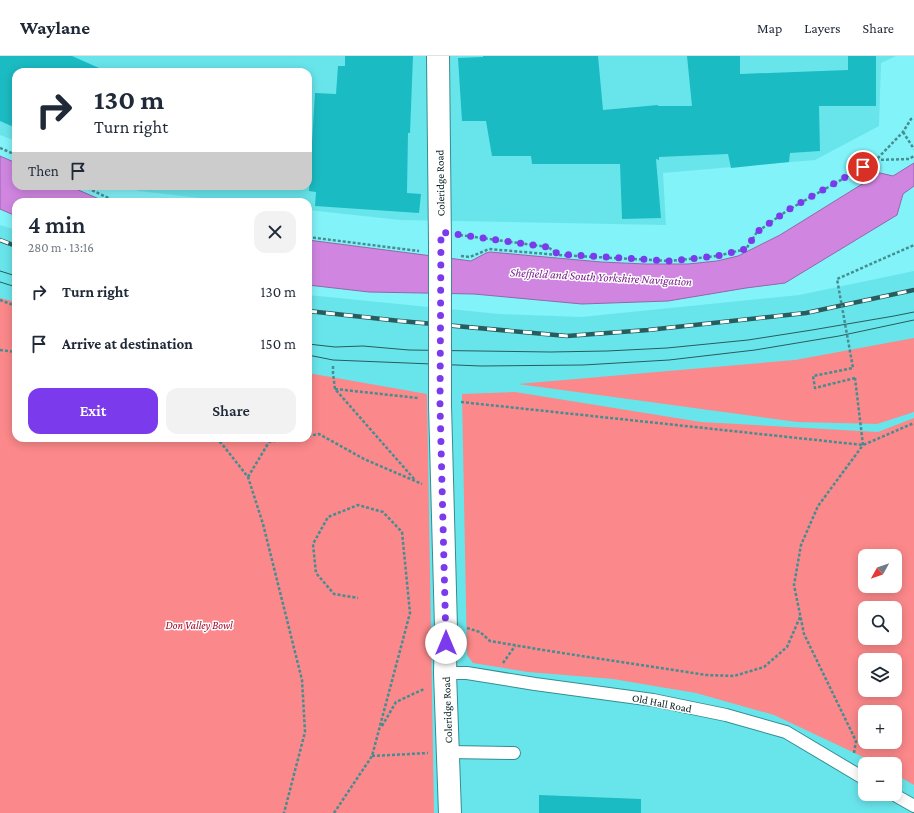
<!DOCTYPE html>
<meta charset="utf-8">
<style>
:root{--surface:#fff;--page:#f2f2f3;--text:#1f2937;--muted:#747a83;--line:#e0e1e3;--accent:#7c3aed}
body{margin:0;font-family:"Crimson Pro",serif;background:var(--page);color:var(--text);height:100vh;display:flex;flex-direction:column;font-size:15px;white-space:nowrap}
*{box-sizing:border-box;margin:0}
p{font-size:13px;color:var(--muted)}
.icon{flex:none;width:22px;height:22px;fill:none;stroke:currentColor;stroke-width:2;stroke-linecap:round;stroke-linejoin:round}
.map{position:relative;flex:1;overflow:hidden}
.details{position:absolute;left:12px;top:142px;width:300px;height:244px;display:flex;flex-direction:column;background:var(--surface);border-radius:12px;box-shadow:0 2px 10px #0003}
.details>*{flex:none}
.banner{position:absolute;left:12px;top:12px;width:300px;height:122px;border-radius:12px;box-shadow:0 2px 10px #0003;background:#fff;color:var(--text);overflow:hidden}
.needle{width:26px;rotate:230deg}
.controls{position:absolute;left:858px;top:493px;display:grid;gap:8px}
.controls a{display:grid;place-items:center;width:44px;height:44px;border-radius:8px;background:var(--surface);box-shadow:0 2px 10px #0003;font-size:20px}
.pin{position:absolute;display:grid;place-items:center;width:34px;height:34px;color:#fff;margin:-17px;border:2px solid #fff;border-radius:50%;box-shadow:0 1px 4px #0007}
.me{position:absolute;width:44px;margin:-22px;rotate:0deg;stroke-linejoin:round;filter:drop-shadow(0 0 3px #0008)}
.turn{display:flex;align-items:center;gap:14px;height:84px;padding:0 16px;font-size:18px}
.turn .icon{width:52px;height:52px;stroke-width:2.5}
.turn b{display:block;font-size:28px;line-height:34px}
.then{display:flex;align-items:center;height:38px;padding:0 16px;background:#0003;gap:8px;font-size:15px}
.round{display:grid;place-items:center;flex:none;width:42px;height:42px;border-radius:12px;background:var(--page)}
.summary{display:flex;align-items:center;justify-content:space-between;height:68px;padding:0 16px}
h1{font-size:24px;font-weight:600;line-height:30px}
.action{display:flex;gap:8px;margin-top:auto;padding:8px 16px}
.action a{flex:1;height:46px;border-radius:12px;background:var(--accent);color:#fff;font-size:16px;font-weight:600;line-height:46px;text-align:center}
.action a+a{background:var(--page);color:var(--text)}
ul{padding:0;list-style:none}
li{display:flex;align-items:center;gap:12px;height:52px;padding:0 16px}
li div{flex:1}
li b{display:block;font-size:15px}
li em{font-style:normal}
header{display:flex;align-items:center;gap:24px;box-sizing:border-box;height:56px;padding:0 20px;background:var(--surface);border-bottom:1px solid var(--line)}
header strong{font-size:19px}
nav{display:flex;gap:22px;margin-inline-start:auto;font-size:14px}
.map>svg:first-child{display:block}
</style>
<header>
<strong>Waylane</strong>
<nav><a>Map</a><a>Layers</a><a>Share</a></nav>
</header>
<div class="map">
<svg width="914" height="757" viewBox="0 0 914 757">
<rect width="100%" height="100%" fill="#82f3f9"/>
<path fill="#68e5eb" fill-rule="evenodd" d="M 0,0 L 896,0 L 881,7 L 879,70 L 815,104 L 663,117 L 666,169 L 400,164 L 308,154 L 308,146 L 235,146 L 139,135 L 126,130 L 308,130 L 308,16 L 16,16 L 16,85 L 0,79 Z
M 0,169 L 16,174 L 16,382 L 308,382 L 308,239 L 499,258 L 581,261 L 799,239 L 914,215 L 914,757 L 0,757 ZM 865,500 L 895,500 L 895,530 L 865,530 ZM 865,552 L 895,552 L 895,582 L 865,582 ZM 865,604 L 895,604 L 895,634 L 865,634 ZM 865,656 L 895,656 L 895,686 L 865,686 ZM 865,708 L 895,708 L 895,738 L 865,738 Z"/>
<path fill="#fb888a" fill-rule="evenodd" d="M 0,242 L 16,246 L 16,382 L 308,382 L 308,317 L 427,338 L 434,757 L 0,757 Z
M 914,282 L 914,356 L 877,368 L 797,366 L 518,328 L 795,304 Z
M 515,336 L 701,366 L 878,376 L 914,362 L 914,729 L 895,718 L 895,708 L 878,708 L 774,659 L 696,637 L 613,623 L 528,616 L 473,607 L 467,599 L 462,338 ZM 865,500 L 895,500 L 895,530 L 865,530 ZM 865,552 L 895,552 L 895,582 L 865,582 ZM 865,604 L 895,604 L 895,634 L 865,634 ZM 865,656 L 895,656 L 895,686 L 865,686 Z"/>
<path fill="#d086e1" stroke="#9367a7" d="M 0,100 L 16,107 L 16,130 L 69,130 L 106,146 L 16,146 L 16,160 L 0,153 Z
M 914,107 L 914,130 L 903,138 L 897,159 L 785,227 L 746,232 L 668,245 L 582,248 L 474,238 L 369,236 L 308,229 L 308,184 L 471,205 L 486,197 L 490,196 L 601,206 L 645,208 L 688,208 L 717,205 L 738,200 L 780,179 L 880,117 L 893,120 Z"/>
<path fill="#1bbbc3" d="M 0,0 L 72,0 L 108,16 L 16,16 L 16,72 L 0,65 Z
M 345,0 L 413,0 L 410,77 L 408,77 L 407,137 L 421,138 L 419,157 L 315,150 L 316,136 L 309,135 L 315,37 L 336,38 L 338,10 L 345,10 Z
M 483,0 L 598,0 L 603,54 L 658,49 L 658,50 L 692,50 L 687,0 L 740,0 L 740,18 L 848,14 L 848,0 L 876,0 L 876,50 L 819,50 L 820,95 L 790,97 L 789,106 L 731,112 L 728,98 L 659,101 L 659,104 L 656,103 L 661,162 L 622,163 L 620,108 L 532,108 L 531,100 L 492,100 L 486,65 L 462,65 L 458,2 L 483,1 Z
M 539,739 L 641,743 L 641,757 L 539,757 Z"/>
<g fill="none" stroke-linecap="round" stroke-linejoin="round">
<defs>
<path id="lane" d="M 445,617 L 467,617 L 535,628 L 653,644 L 726,659 L 786,676 L 865,723
M 449,696 L 514,697
M 893,738 L 914,750"/>
<path id="street" d="M 438,0 L 440,188
M 440,349 L 446,572 L 445,617 L 450,757"/>
</defs>
<use href="#lane" stroke="#358d92" stroke-width="14"/>
<use href="#street" stroke="#358d92" stroke-width="24"/>
<path stroke="#458d90" stroke-width="2.5" stroke-dasharray="3 2" stroke-linecap="butt" d="M 903,76 L 914,93
M 0,92 L 16,99
M 876,104 L 909,103 L 914,100
M 83,130 L 117,146
M 460,179 L 548,191 L 558,198
M 308,181 L 419,195
M 461,200 L 470,201 L 489,193 L 558,199 L 670,205 L 717,200 L 746,193 L 757,176 L 788,154 L 876,104 L 903,76 L 911,63 L 914,62
M 0,244 L 16,250
M 0,294 L 16,296
M 333,310 L 333,317 L 335,333 L 415,424
M 335,333 L 418,342
M 461,346 L 863,389 L 914,367
M 308,380 L 319,378 L 364,403 L 422,428
M 216,382 L 222,388 L 248,421 L 263,468 L 302,624 L 305,676 L 284,757
M 248,421 L 269,386 L 294,382
M 467,572 L 480,576 L 490,585 L 543,594 L 706,619 L 734,620 L 764,611 L 787,591 L 800,561
M 503,607 L 515,590
M 382,670 L 396,646 L 424,633
M 854,697 L 856,685 L 804,578 L 794,529 L 801,489 L 818,450 L 863,389 L 855,322
M 372,700 L 428,697
M 334,757 L 372,700 L 410,557 L 402,476 L 383,456 L 358,449 L 328,461 L 313,488 L 316,517 L 334,538 L 358,542"/>
<use href="#lane" stroke="#fff" stroke-width="12"/>
<use href="#street" stroke="#fff" stroke-width="22"/>
<path stroke="#295c5e" stroke-width="1" d="M 0,215 L 16,220
M 0,226 L 16,231
M 308,288 L 335,291 L 363,290 L 409,294 L 550,296 L 607,295 L 667,292 L 748,284 L 812,274 L 894,260 L 914,256
M 308,299 L 333,304 L 481,310 L 583,309 L 669,304 L 755,294 L 839,280 L 914,264"/>
<defs>
<path id="rail" d="M 0,184 L 16,190
M 308,255 L 400,265 L 567,280 L 648,274 L 806,257 L 914,234"/>
</defs>
<use href="#rail" stroke="#295c5e" stroke-width="4.5"/>
<use href="#rail" stroke="#fff" stroke-width="3" stroke-dasharray="9" stroke-linecap="butt"/>
<defs>
<path id="street-bridge" d="M 440,349 L 440,188"/>
</defs>
<use href="#street-bridge" stroke="#358d92" stroke-width="24" stroke-linecap="butt"/>
<path stroke="#458d90" stroke-width="2.5" stroke-dasharray="3 2" stroke-linecap="butt" d="M 855,322 L 815,332 L 813,320 L 853,312 L 837,223 L 914,189"/>
<use href="#street-bridge" stroke="#fff" stroke-width="22"/>
</g>
<g fill="none" stroke-linecap="round" stroke-linejoin="round">
<path stroke="#7c3aed" stroke-width="7" stroke-dasharray="0 12.6" d="M 446,587 L 440,349 L 441,176 L 548,191 L 558,198 L 670,205 L 717,200 L 746,193 L 757,176 L 788,154 L 863,111"/>
</g>
<g text-anchor="middle" stroke-width="3" stroke-linejoin="round" paint-order="stroke">
<g font-size="11" fill="#041e1f" stroke="#fff">
<text transform="translate(440 127) rotate(-91)" y="4">Coleridge Road</text>
<text transform="translate(662 647) rotate(11)" y="4">Old Hall Road</text>
<text transform="translate(447 654) rotate(-92)" y="4">Coleridge Road</text>
</g>
<g font-size="11" font-style="italic" fill="#a00227" stroke="#fff">
<text x="199" y="573">Don Valley Bowl</text>
</g>
<g font-size="12" font-style="italic" fill="#791f8c" stroke="#fff">
<text transform="translate(601 221) rotate(3)" y="4">Sheffield and South Yorkshire Navigation</text>
</g>
</g>
</svg>
<div class="controls">
<a><svg class="needle" viewBox="-14 -14 28 28"><path d="M0-13l5 13h-10z" fill="#e53935"/><path d="M0 13l5-13h-10z" fill="#747a83"/></svg></a>
<a><svg class="icon" aria-label="search" viewBox="0 0 24 24"><circle cx="10" cy="10" r="6"/><path d="M15 15l6 6"/></svg></a>
<a><svg class="icon" aria-label="layers" viewBox="0 0 24 24"><path d="M12 4l9 5-9 5-9-5zM3 14l9 5 9-5"/></svg></a>
<a>+</a>
<a>−</a>
</div>
<div class="pin" style="left:863px;top:111px;background:#d93025"><svg class="icon" aria-label="arrive" viewBox="0 0 24 24"><path d="M6 21V4h12l-3 4 3 4H6"/></svg></div>
<svg class="me" style="left:446px;top:587px" viewBox="-20 -20 40 40"><circle r="19" fill="#fff"/><path d="M0-13L10 11 0 6-10 11z" fill="#7c3aed"/></svg>
<div class="banner">
<div class="turn"><svg class="icon" aria-label="right" viewBox="0 0 24 24"><path d="M7 20v-9h11M14 6l5 5-5 5"/></svg><div><b>130 m</b>Turn right</div></div>
<div class="then">Then<svg class="icon" aria-label="arrive" viewBox="0 0 24 24"><path d="M6 21V4h12l-3 4 3 4H6"/></svg></div>
</div>
<section class="details">
<div class="summary"><div><h1>4 min</h1><p>280 m · 13:16</p></div><a class="round"><svg class="icon" aria-label="close" viewBox="0 0 24 24"><path d="M6 6l12 12M18 6L6 18"/></svg></a></div>
<ul>
<li><svg class="icon" aria-label="right" viewBox="0 0 24 24"><path d="M7 20v-9h11M14 6l5 5-5 5"/></svg><div><b>Turn right</b></div><em>130 m</em></li>
<li><svg class="icon" aria-label="arrive" viewBox="0 0 24 24"><path d="M6 21V4h12l-3 4 3 4H6"/></svg><div><b>Arrive at destination</b></div><em>150 m</em></li>
</ul>
<div class="action"><a>Exit</a><a>Share</a></div>
</section>
</div>
